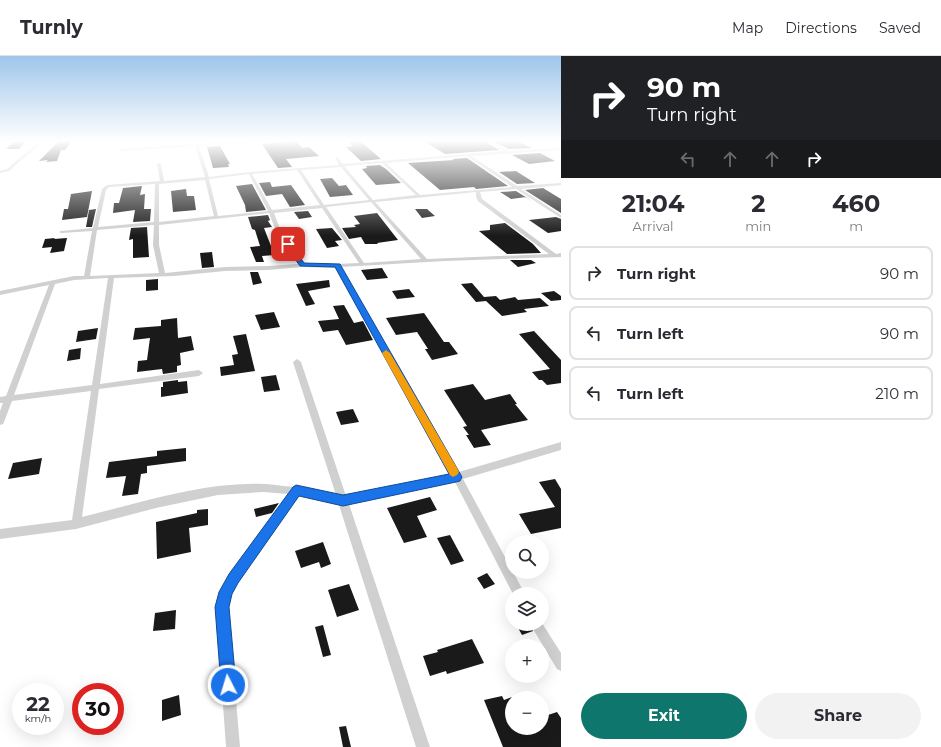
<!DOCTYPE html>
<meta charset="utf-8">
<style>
:root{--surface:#fff;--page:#f2f2f3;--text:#2b2b33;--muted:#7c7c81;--line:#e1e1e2;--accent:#0f766e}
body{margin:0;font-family:Montserrat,sans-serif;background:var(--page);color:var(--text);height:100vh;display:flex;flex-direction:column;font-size:15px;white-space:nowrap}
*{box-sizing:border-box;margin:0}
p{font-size:13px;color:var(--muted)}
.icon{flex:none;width:22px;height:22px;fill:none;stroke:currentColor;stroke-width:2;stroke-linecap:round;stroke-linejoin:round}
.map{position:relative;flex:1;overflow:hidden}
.drawer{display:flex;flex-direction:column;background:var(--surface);width:380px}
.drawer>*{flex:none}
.banner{background:#202124;color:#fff;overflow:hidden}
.fabs{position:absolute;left:505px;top:479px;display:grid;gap:8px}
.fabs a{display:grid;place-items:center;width:44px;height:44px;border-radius:50%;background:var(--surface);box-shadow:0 4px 16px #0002;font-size:20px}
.speed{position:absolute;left:12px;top:627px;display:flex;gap:8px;font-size:20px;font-weight:700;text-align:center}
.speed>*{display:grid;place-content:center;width:52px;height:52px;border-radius:50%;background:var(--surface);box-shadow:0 4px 16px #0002;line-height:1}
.speed small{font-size:10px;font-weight:400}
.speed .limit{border:6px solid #d22;background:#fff;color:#111}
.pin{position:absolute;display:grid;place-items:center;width:34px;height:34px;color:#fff;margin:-17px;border-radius:8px;box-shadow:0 2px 6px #0006}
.me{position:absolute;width:44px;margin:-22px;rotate:355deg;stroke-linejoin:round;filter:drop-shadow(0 0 3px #0008)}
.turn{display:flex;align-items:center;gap:14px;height:84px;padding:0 20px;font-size:18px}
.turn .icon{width:52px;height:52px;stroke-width:2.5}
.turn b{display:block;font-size:28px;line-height:34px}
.lanes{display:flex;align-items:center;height:38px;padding:0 20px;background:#0003;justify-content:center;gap:20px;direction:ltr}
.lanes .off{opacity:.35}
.eta{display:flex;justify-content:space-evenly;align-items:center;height:68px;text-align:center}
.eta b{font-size:24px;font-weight:700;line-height:28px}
.button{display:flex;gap:8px;margin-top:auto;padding:8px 20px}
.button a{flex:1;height:46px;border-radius:24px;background:var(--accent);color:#fff;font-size:16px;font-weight:700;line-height:46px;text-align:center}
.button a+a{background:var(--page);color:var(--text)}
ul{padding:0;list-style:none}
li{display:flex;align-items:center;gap:12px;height:54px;margin:0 8px 6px;padding:0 12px;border:2px solid var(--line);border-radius:8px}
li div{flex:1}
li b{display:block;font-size:15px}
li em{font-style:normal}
header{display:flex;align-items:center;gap:24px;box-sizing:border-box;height:56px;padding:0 20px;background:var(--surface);border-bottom:1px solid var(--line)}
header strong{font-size:19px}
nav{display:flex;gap:22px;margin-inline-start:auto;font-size:14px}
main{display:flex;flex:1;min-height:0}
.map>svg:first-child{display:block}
</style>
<header>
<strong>Turnly</strong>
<nav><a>Map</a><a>Directions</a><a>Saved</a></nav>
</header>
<main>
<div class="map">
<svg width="561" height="691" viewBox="0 0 561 691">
<rect width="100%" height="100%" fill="#fff"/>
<path fill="#1a1a1a" d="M 27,84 L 19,93 L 6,93 L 15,85 Z
M 60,84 L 73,84 L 65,94 L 61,94 L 57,105 L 46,106 L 48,104 L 39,105 Z
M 422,84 L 483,84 L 499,94 L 445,98 Z
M 490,84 L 515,84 L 532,92 L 509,93 Z
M 297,85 L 302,92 L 309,91 L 319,100 L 286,103 L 292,111 L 278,112 L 262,88 Z
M 360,85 L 381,103 L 361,105 L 346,91 L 353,90 L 349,86 Z
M 220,90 L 230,108 L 228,108 L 229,111 L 213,112 L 207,91 Z
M 540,97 L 555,105 L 529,108 L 512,99 Z
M 467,102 L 508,130 L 476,133 L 474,131 L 440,134 L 408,107 L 454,104 L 452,103 Z
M 380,109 L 386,113 L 401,127 L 376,129 L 362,113 L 367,112 L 366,110 Z
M 516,115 L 535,127 L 517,128 L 499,116 Z
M 332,122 L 339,130 L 346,129 L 353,139 L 330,141 L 320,123 Z
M 270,126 L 272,131 L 291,129 L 305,149 L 290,151 L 282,138 L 266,140 L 259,127 Z
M 252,128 L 266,154 L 246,156 L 245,149 L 236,130 Z
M 142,130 L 140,139 L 145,138 L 144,153 L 151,153 L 150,165 L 133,166 L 135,154 L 113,157 L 114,147 L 119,147 L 123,132 Z
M 543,132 L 561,143 L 561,157 L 525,134 Z
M 186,133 L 187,140 L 194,140 L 196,154 L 173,156 L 171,135 Z
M 92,135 L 87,161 L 62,164 L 64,153 L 68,153 L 71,138 Z
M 516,135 L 532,145 L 526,141 L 511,143 L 500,136 Z
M 96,153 L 92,171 L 86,171 L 89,154 Z
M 415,153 L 427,153 L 435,160 L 422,162 Z
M 308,155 L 312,161 L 299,163 L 294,156 Z
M 377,157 L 398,184 L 377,187 L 378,188 L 365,188 L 361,181 L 349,183 L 342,172 L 356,171 L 354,169 L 360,168 L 354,160 Z
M 268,159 L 270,164 L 268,165 L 272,171 L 264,172 L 271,190 L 281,188 L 287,198 L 262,200 L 264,206 L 256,206 L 250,191 L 260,190 L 255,174 L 252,173 L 248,161 Z
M 556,161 L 561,163 L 561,175 L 548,177 L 529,164 Z
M 505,167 L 533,188 L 541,197 L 505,198 L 507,198 L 479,175 L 490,174 L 490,169 Z
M 147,171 L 149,201 L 133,202 L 133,183 L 129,184 L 131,172 Z
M 332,172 L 342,184 L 335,185 L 339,190 L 327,192 L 316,173 Z
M 55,182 L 54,183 L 67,182 L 64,195 L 50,197 L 52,191 L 42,192 L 45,183 Z
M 212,196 L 214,211 L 202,212 L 200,197 Z
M 510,204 L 531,204 L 536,207 L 518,211 Z
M 382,212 L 388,222 L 367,224 L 361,214 Z
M 250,216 L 258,216 L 262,227 L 253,229 Z
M 158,223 L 158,234 L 146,235 L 146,224 Z
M 329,224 L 330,231 L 308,235 L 315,248 L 306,250 L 296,228 Z
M 472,227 L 484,241 L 496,240 L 500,244 L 515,241 L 518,244 L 540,242 L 549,250 L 524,253 L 527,256 L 502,260 L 486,245 L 476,246 L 461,228 Z
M 409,233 L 415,241 L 397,243 L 392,235 Z
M 554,235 L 561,240 L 561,244 L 551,245 L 541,237 Z
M 344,249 L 354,267 L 363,265 L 373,284 L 346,289 L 338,274 L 323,276 L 318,265 L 339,263 L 333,250 Z
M 274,256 L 280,271 L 261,274 L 255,259 Z
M 424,257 L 444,286 L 449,286 L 458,298 L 432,304 L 425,293 L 428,293 L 417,276 L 396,279 L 386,262 Z
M 177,262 L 178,282 L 191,280 L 194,294 L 180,297 L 181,309 L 177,310 L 177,316 L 163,318 L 162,313 L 137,316 L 138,305 L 147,304 L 150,282 L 133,284 L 135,272 L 161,270 L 161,264 Z
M 98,272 L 96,283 L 76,286 L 78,275 Z
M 534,275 L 561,304 L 561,327 L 547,329 L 542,324 L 539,324 L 532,316 L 550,313 L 519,278 Z
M 246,278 L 255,315 L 221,320 L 220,311 L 234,309 L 232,299 L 238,298 L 233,280 Z
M 81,292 L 80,303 L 67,305 L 69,294 Z
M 276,319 L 280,334 L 264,336 L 261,321 Z
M 178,324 L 178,326 L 187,325 L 188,337 L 161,341 L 161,331 L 163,331 L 163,326 Z
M 473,328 L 485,344 L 510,338 L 517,348 L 515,348 L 528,364 L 481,374 L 491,389 L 474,392 L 466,379 L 469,379 L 463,371 L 467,370 L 444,334 Z
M 353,353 L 359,366 L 341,369 L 336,356 Z
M 186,392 L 186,405 L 147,410 L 147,417 L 141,418 L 138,438 L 122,440 L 126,420 L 106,422 L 109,406 L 157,400 L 157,395 Z
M 42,402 L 39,418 L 8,423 L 13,407 Z
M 555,423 L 561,433 L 561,472 L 531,478 L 519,458 L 555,451 L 539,426 Z
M 430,441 L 437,454 L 417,460 L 427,481 L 404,487 L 387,452 Z
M 279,447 L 272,457 L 256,461 L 254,453 Z
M 208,453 L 208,469 L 189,472 L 191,496 L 157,503 L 156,466 L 197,457 L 197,454 Z
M 450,479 L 464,505 L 451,509 L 437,482 Z
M 323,486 L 331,508 L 321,512 L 319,506 L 301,512 L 295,495 Z
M 487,517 L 495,528 L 484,533 L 477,522 Z
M 349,528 L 359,554 L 337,561 L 328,534 Z
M 176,554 L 175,573 L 153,575 L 155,557 Z
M 523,568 L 529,568 L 533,575 L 522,579 L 517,570 Z
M 323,569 L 331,599 L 323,601 L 315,571 Z
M 472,583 L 484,607 L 447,618 L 446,615 L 430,620 L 423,600 L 438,596 L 437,594 Z
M 179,639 L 181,659 L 162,665 L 162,644 Z
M 502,640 L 504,644 L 512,641 L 512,672 L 542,672 L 542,661 L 557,656 L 561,662 L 561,691 L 503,691 L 484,644 Z
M 346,670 L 351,691 L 343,691 L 339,671 Z"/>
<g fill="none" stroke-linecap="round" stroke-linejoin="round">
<path fill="#d0d0d0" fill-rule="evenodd" d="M 41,84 L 45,84 L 9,115 L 0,117 L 0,115 L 7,113 Z
M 258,84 L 274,84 L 280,85 L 199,90 L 209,121 L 250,116 L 339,109 L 335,101 L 337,100 L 343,108 L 504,95 L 484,84 L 487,84 L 509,95 L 561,92 L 561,94 L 471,100 L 517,130 L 561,127 L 561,129 L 521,133 L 561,159 L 561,162 L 516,133 L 480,136 L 482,143 L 556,198 L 561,197 L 561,201 L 445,205 L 341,211 L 459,416 L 561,386 L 561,394 L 463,423 L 525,538 L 513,538 L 455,426 L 349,448 L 430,691 L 416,691 L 339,449 L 298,440 L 237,527 L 231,538 L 228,551 L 240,691 L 226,691 L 216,551 L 220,536 L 229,519 L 288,438 L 263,436 L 218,439 L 156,452 L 76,473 L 0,483 L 0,473 L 72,464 L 91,335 L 12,345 L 4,366 L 3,368 L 0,369 L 0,355 L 3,347 L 0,347 L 0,341 L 6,340 L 49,229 L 0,239 L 0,235 L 74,220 L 84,220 L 92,175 L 61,177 L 59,176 L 61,175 L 93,172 L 102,133 L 107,129 L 160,125 L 157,108 L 159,107 L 161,108 L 164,125 L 205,121 L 195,90 L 121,95 L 120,93 ZM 467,100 L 512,131 L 420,139 L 386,107 ZM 382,107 L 416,139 L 373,144 L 344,110 ZM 341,111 L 369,144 L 324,149 L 301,114 ZM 297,114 L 320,149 L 272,154 L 252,118 ZM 249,118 L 268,155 L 218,160 L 209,123 ZM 205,124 L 214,160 L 159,166 L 159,128 ZM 155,128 L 154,166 L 98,171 L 106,134 L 109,131 ZM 476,136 L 476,141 L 478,145 L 549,198 L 427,203 L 375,146 ZM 371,146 L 421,203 L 364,207 L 326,151 ZM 322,152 L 359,207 L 337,208 L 304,207 L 282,178 L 274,157 ZM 269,157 L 277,178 L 298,208 L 268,210 L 225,211 L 165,217 L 159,189 L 159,169 ZM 154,169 L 153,189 L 159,217 L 90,220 L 97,174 ZM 302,211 L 335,212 L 450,418 L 346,440 L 301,306 L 297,303 L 293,306 L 336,439 L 301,432 L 297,430 C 292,432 272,428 264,428 C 249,427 233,429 218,430 C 172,436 127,450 82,461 L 99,333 L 199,320 L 203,317 L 199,314 L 100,328 L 114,222 L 174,220 L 225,215 L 268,214 ZM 108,222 L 92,329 L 14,339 L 55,228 L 74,224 Z
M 542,567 L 561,597 L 561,615 L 557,613 L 530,568 L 542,568 Z"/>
</g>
<linearGradient id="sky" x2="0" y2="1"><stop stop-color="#9ec6ea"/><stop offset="0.47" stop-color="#fff"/><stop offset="1" stop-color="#fff" stop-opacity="0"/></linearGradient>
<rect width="561" height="180" fill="url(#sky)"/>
<path fill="#1a73e8" stroke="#114b97" d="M 286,187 L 290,187 L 304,207 L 340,208 L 462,421 L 460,425 L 456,426 L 343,450 L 299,440 L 238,527 L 232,538 L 229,551 L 236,629 L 234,634 L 228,636 L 223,634 L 221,629 L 215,551 L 219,536 L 229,518 L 293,431 L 296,429 L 343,439 L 449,418 L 335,211 L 300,210 L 285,188 Z"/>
<path fill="#f59e0b" d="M 386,294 L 390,297 L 457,412 L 459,416 L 457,419 L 453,421 L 450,419 L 382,297 Z"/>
</svg>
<div class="fabs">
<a><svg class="icon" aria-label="search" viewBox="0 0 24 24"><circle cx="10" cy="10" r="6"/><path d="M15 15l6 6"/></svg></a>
<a><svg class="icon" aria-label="layers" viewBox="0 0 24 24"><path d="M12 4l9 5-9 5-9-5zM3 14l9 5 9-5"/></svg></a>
<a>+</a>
<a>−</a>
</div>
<div class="speed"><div>22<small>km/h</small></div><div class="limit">30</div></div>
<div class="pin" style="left:288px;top:188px;background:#d93025"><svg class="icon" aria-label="arrive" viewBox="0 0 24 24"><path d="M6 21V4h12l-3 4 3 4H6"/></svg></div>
<svg class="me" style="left:228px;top:629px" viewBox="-20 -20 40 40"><circle r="17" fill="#1a73e8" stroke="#fff" stroke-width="3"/><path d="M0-11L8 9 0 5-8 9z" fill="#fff"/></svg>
</div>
<section class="drawer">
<div class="banner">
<div class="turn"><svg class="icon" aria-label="right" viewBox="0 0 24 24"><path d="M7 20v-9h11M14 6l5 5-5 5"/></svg><div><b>90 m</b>Turn right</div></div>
<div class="lanes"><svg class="icon off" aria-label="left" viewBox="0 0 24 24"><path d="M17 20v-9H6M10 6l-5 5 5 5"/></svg><svg class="icon off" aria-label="ahead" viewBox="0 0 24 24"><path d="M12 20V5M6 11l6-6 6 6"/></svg><svg class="icon off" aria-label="ahead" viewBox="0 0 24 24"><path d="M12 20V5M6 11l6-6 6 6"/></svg><svg class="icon" aria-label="right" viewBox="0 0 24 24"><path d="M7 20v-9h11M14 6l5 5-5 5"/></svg></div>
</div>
<div class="eta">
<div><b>21:04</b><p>Arrival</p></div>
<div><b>2</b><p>min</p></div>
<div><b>460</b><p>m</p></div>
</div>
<ul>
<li><svg class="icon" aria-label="right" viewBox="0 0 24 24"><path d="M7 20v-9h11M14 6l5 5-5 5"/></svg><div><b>Turn right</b></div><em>90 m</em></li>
<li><svg class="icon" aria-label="left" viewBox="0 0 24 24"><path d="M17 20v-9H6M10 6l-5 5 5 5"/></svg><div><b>Turn left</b></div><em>90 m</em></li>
<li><svg class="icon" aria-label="left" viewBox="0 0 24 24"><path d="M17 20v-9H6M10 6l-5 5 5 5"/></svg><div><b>Turn left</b></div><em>210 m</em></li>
</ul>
<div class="button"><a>Exit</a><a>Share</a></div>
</section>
</main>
